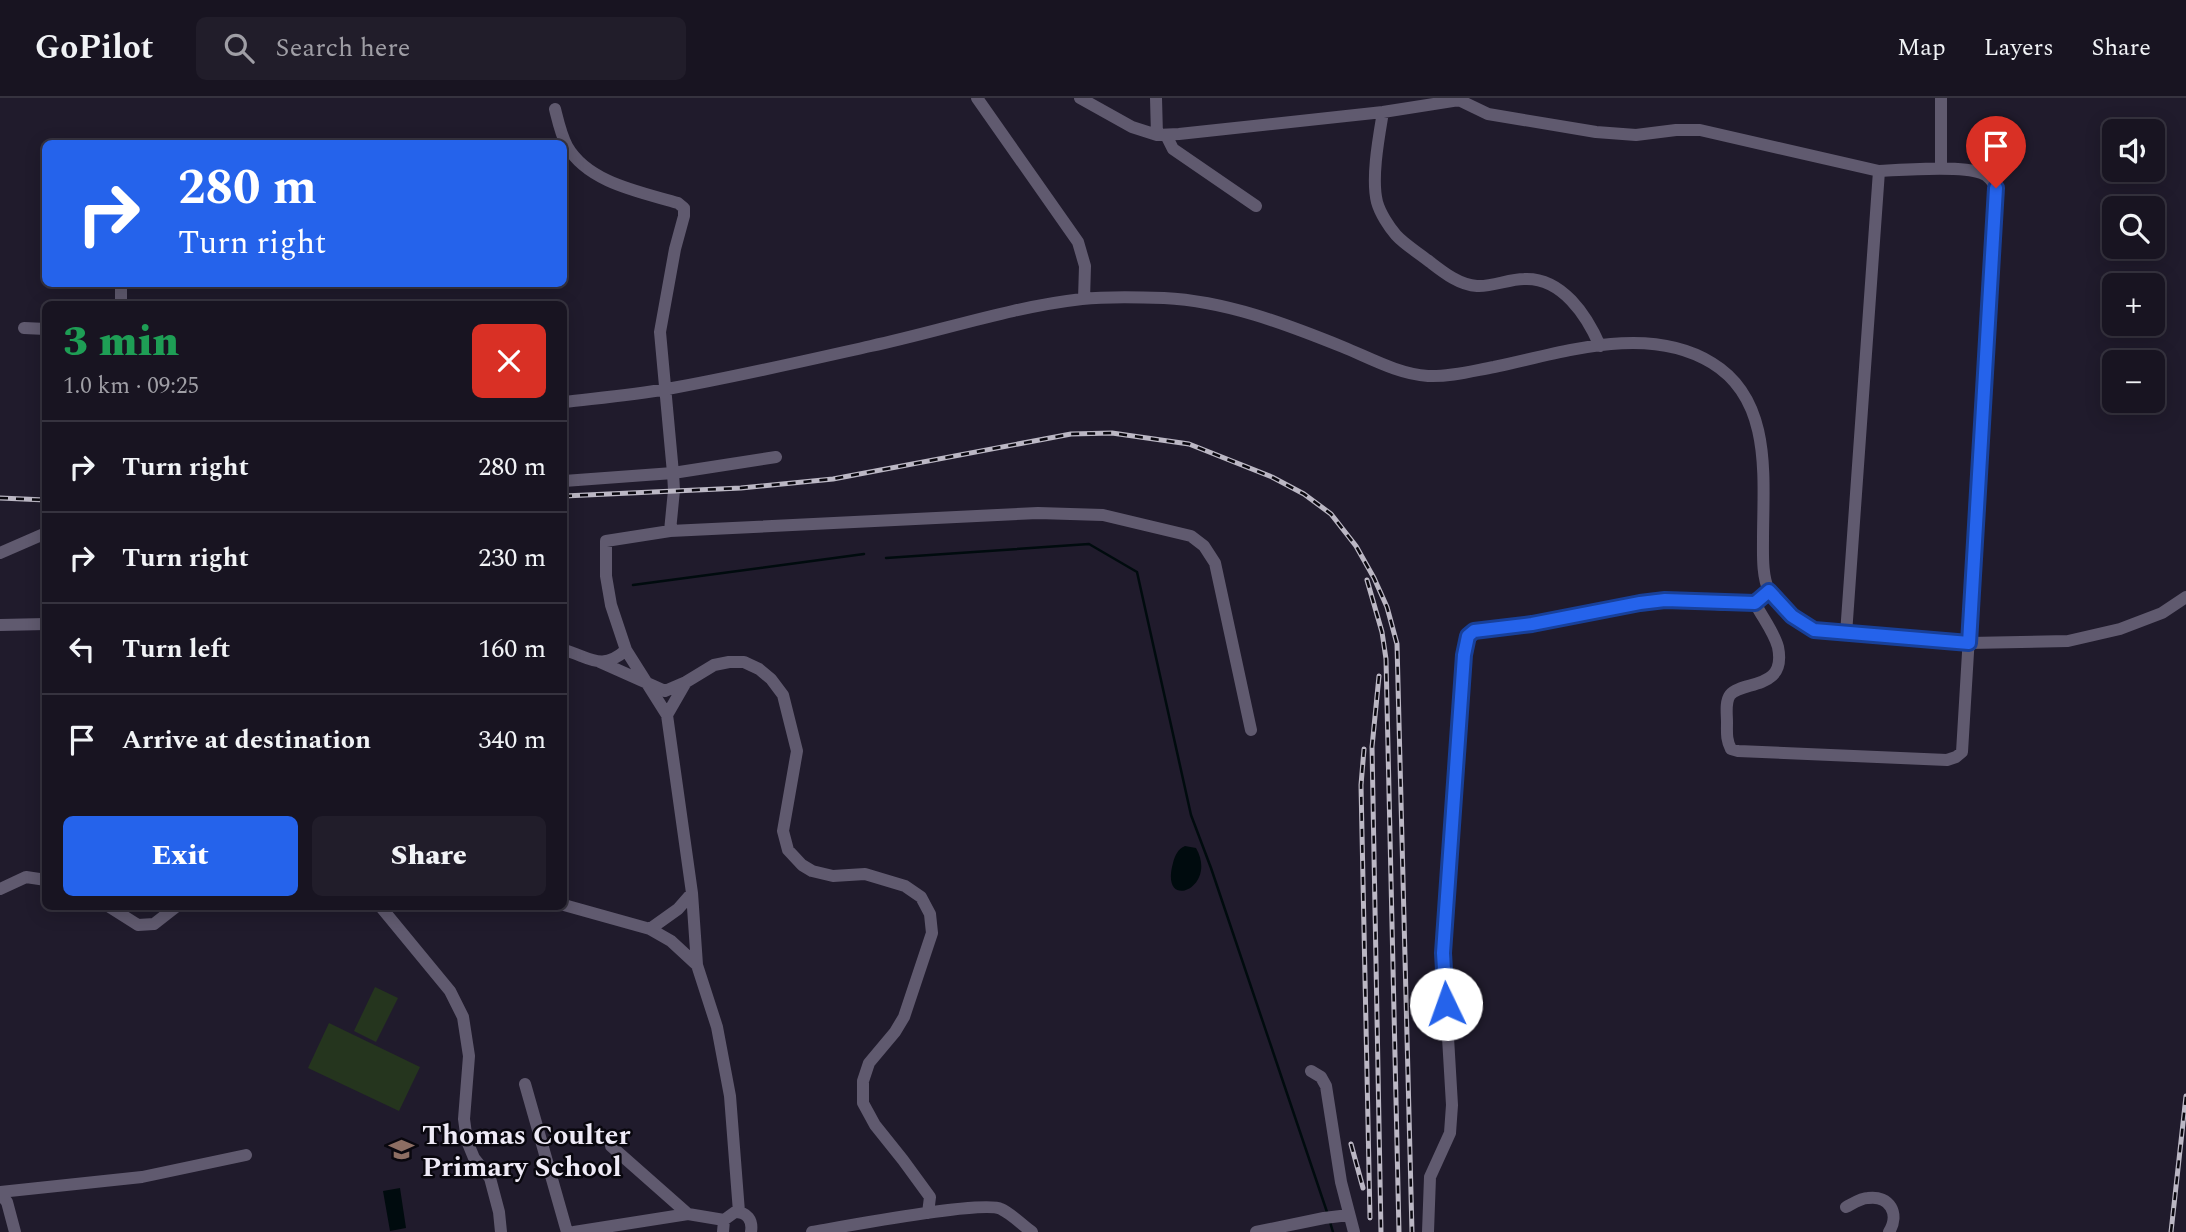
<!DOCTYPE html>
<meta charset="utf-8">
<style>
:root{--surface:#181421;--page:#211d2a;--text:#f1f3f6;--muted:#9f9ea5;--line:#36333f;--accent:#2563eb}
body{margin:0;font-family:Spectral,serif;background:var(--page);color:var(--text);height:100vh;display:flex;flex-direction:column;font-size:26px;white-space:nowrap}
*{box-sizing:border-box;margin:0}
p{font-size:23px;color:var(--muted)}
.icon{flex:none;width:38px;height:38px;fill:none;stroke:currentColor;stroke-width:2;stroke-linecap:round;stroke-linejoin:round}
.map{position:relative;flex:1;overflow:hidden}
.sheet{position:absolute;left:42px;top:203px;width:525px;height:609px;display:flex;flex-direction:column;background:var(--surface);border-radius:10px;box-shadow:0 4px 18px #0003,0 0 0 2px var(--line)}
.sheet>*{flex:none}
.top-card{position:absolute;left:42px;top:42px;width:525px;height:147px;border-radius:10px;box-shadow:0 4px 18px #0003,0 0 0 2px var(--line);background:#2563eb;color:#fff;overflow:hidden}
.buttons{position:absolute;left:2102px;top:21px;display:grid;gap:14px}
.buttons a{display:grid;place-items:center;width:63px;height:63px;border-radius:10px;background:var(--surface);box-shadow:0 4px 18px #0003,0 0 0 2px var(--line);font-size:35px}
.pin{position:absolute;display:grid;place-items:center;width:60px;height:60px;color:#fff;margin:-72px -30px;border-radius:50% 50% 50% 0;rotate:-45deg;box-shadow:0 0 7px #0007}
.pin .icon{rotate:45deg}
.me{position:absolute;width:77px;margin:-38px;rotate:357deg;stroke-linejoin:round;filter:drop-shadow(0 0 5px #0008)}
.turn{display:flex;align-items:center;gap:24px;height:147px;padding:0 21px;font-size:32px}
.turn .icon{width:91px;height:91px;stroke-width:2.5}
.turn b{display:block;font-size:49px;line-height:60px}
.round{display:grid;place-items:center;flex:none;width:74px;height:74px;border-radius:10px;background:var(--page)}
.overview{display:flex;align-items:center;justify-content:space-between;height:119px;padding:0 21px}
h1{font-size:42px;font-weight:800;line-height:52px;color:#1e9e55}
.action{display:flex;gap:14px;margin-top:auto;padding:14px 21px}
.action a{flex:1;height:80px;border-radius:10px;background:var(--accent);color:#fff;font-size:28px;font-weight:800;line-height:80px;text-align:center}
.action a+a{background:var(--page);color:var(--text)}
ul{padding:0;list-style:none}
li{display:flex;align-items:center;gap:21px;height:91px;padding:0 21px;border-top:2px solid var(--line)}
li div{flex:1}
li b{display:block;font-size:26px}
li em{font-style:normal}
header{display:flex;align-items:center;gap:42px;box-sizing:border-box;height:98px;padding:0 35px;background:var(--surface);border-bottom:2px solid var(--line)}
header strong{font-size:33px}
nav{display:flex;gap:38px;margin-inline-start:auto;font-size:24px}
.search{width:490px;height:63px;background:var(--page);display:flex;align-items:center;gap:18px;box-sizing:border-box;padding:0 24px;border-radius:10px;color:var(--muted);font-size:26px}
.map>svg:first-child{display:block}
</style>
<header>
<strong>GoPilot</strong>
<div class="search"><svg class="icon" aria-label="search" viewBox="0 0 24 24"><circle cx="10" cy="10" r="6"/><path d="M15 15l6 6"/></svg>Search here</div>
<nav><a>Map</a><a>Layers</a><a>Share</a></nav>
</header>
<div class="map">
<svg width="2186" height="1134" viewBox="0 0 2186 1134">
<rect width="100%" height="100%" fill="#201b2c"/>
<path fill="#25351e" d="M 375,889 L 398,900 L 376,944 L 354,933 Z
M 329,925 L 420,969 L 399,1013 L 308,970 Z"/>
<path fill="#000b0e" d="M 1185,748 L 1196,750 C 1219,790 1159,815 1173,765 C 1175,757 1178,751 1185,748 Z
M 400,1090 L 406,1130 L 390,1133 L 383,1093 Z"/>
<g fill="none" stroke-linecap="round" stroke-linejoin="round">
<path stroke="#000b0e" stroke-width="2.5" d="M 886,460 L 1089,446 L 1137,474 L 1191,717 L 1211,770 L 1327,1114
M 633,487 L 864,456
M 1330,1124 L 1333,1134"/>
<path stroke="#605a6f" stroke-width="12" d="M 977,0 L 1078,144 L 1085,168 L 1084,201
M 1080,0 L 1132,29 L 1157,37 L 1179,36 L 1383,14 L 1459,2 L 1488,16 L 1596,34 L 1636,37 L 1676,32 L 1700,32 L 1879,73
M 1156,0 L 1157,37
M 1941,0 L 1941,71
M 555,11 C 558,23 561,37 567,48 C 588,85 641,94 678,105 L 684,110 L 684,118 L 675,151 L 660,234 L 673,375 L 674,392 L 670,433 L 606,443 L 606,478 L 611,507 L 626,552 L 667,617 L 692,795 L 697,867 L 717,929 L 730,998 L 739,1114
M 1383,14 C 1379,38 1371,80 1377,104 C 1380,115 1389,129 1396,137 C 1405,147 1419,155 1430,164 C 1443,174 1459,187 1477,188 C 1492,189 1509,181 1524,181 C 1562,179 1587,218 1600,248
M 1166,37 L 1173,51 L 1256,108
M 121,186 L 121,206
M 24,230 L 46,231
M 564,304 C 598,300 633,297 667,291 C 735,279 804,263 871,248 C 941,233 1011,209 1082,201 C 1109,198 1138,199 1164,200 C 1226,203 1286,226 1343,249 C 1370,260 1398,276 1428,278 C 1450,279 1472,273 1494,269 C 1562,255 1647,225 1712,265 C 1773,302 1763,380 1763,442 C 1763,457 1762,478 1769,493 C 1778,509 1798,524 1814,532 L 1969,545 L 2068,543 L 2120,531 L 2162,515 L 2186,499
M 564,383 L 673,375 L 776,359
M 670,433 L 1038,415 L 1103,417 L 1191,438 L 1204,448 L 1215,465 L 1251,632
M 0,455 L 46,435
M 1755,505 C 1762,519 1774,534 1778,549 C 1787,593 1742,582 1730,597 C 1725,604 1727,616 1727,624 C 1727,634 1726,642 1731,651 L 1738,653 L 1947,662 L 1956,659 L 1962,654 L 1996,90 C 1992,83 1989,78 1981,75 C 1962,67 1902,72 1879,73 L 1846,536
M 0,527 L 46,526
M 564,552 C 590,559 601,574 626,552
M 600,564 L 665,593 L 686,584 L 714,567 L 729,564 L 744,564 L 759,571 L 771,581 L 783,597 L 797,653 L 783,733 L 788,752 L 802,767 L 812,773 L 833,778 L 865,776 L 905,788 L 921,799 L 930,816 L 932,835 L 904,919 L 895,934 L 869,965 L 863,983 L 863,1005 L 875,1027 L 903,1062 L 930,1099 L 928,1115
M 667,617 L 686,584
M 0,791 L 26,779 L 46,782
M 564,807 L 650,831 L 671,843 L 697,867
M 108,808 L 138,827 L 154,826 L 177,808
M 380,808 L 450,893 L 463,919 L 469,958 L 464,1021 L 467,1043 L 474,1060 L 490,1080 L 499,1114 L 501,1134
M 650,831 L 678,811 L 692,795
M 1311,973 L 1321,979 L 1326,988 L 1341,1084 L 1354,1134
M 525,986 L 567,1134
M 611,1048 L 688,1116
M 0,1094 L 142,1079 L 246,1057
M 0,1096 L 7,1104 L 15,1134
M 1846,1109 C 1852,1106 1861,1100 1868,1100 C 1890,1097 1900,1116 1889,1134
M 574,1134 L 688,1116 L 724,1122
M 723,1134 L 724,1122 L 735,1114 C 747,1114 753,1122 751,1134
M 812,1134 C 841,1129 983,1102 1001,1111 C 1012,1116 1022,1127 1032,1134
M 1256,1134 L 1324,1120 L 1349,1117
M 1428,1134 L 1430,1079 L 1450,1035 L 1452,1007 L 1443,855 L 1463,557 L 1468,538 L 1474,533 C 1493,531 1513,529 1533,526 C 1577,518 1620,504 1666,502 C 1689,502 1745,514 1761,500"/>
<defs>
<path id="rail" d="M 564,398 L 741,390 L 833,381 L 1071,336 L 1112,335 L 1189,346 L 1272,379 L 1304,396 L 1331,416 L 1356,448 L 1374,480 L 1387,509 L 1397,546 L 1412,1134
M 0,400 L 46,402
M 1367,482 L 1382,534 L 1386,561 L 1399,1134
M 1379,578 L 1372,649 L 1381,1134
M 1364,651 L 1361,687 L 1370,1120
M 1351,1046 L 1363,1090
M 2171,1134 L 2186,998"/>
</defs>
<use href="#rail" stroke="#bbb7c4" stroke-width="5"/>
<use href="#rail" stroke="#09070e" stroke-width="2.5" stroke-dasharray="8" stroke-linecap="butt"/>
</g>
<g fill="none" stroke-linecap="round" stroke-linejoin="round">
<defs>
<path id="route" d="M 1446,906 L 1443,855 L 1464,557 L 1468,538 L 1474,533 L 1532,526 L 1640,505 L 1665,502 L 1755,505 L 1769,493 L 1792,518 L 1814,532 L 1969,545 L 1996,90"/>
</defs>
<use href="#route" stroke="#184099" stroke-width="18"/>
<use href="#route" stroke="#2563eb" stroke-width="12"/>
</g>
<defs>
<symbol id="school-bare" viewBox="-9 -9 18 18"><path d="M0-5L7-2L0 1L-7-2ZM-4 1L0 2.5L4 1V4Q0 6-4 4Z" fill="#8d6e63" stroke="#09070e" stroke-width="2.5" paint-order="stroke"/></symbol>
</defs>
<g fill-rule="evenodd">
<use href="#school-bare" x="384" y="1034" width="35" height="35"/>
</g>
<g text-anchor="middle" stroke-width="5" stroke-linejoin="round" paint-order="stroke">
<g font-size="28" font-weight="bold" fill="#eeeaf6" stroke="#09070e" text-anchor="start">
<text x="422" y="1046">Thomas Coulter<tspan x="422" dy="32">Primary School</tspan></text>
</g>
</g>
</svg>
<div class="buttons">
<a><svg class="icon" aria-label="sound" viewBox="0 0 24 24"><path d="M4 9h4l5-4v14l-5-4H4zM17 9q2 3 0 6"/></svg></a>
<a><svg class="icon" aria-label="search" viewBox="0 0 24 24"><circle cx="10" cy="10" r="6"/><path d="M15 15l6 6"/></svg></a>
<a>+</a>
<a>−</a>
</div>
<div class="pin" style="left:1996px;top:90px;background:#d93025"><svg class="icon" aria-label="arrive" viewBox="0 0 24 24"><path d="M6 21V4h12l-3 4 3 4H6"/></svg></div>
<svg class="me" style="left:1446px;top:906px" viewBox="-20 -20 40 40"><circle r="19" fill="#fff"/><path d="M0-13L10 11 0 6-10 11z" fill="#2563eb"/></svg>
<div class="top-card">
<div class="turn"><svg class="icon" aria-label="right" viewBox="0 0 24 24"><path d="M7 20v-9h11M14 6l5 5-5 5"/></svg><div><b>280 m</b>Turn right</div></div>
</div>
<section class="sheet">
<div class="overview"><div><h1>3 min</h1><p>1.0 km · 09:25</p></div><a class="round" style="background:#d93025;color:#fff"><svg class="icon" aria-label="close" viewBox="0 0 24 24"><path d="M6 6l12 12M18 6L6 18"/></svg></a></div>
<ul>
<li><svg class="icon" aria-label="right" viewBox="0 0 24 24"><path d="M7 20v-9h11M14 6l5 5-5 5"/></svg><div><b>Turn right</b></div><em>280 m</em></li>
<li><svg class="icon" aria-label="right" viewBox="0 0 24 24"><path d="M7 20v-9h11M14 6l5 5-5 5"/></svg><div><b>Turn right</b></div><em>230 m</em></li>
<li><svg class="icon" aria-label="left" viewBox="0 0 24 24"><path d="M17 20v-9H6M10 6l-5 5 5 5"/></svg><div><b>Turn left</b></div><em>160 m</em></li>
<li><svg class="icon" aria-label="arrive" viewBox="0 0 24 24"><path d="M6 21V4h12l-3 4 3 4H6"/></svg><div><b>Arrive at destination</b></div><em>340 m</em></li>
</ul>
<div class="action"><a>Exit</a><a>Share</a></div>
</section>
</div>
